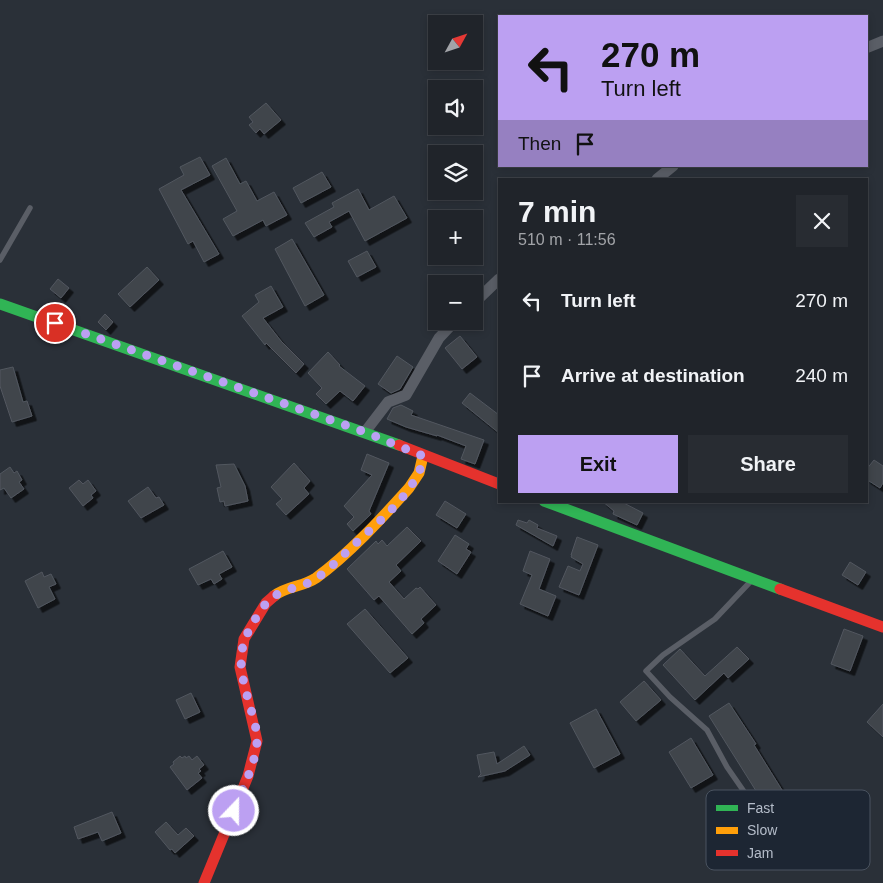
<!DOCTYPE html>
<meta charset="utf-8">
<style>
:root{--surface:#20242a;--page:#282c32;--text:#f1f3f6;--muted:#a2a4a8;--line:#3d4147;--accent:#bca0f2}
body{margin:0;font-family:Arial,sans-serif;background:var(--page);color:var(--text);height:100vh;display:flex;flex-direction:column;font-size:19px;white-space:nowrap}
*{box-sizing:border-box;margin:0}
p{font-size:16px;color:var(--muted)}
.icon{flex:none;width:28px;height:28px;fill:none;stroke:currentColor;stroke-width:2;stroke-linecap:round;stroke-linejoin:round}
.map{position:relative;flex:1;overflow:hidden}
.drawer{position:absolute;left:498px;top:178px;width:370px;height:325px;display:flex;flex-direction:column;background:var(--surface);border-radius:0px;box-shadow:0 2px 8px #0003,0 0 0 1px var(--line)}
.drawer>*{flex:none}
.guide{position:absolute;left:498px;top:15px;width:370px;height:152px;border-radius:0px;box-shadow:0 2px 8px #0003,0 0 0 1px var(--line);background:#bca0f2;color:#111;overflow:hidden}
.needle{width:32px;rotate:50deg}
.controls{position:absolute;left:428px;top:15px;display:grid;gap:10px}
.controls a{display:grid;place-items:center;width:55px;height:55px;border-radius:0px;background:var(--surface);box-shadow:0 2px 8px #0003,0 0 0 1px var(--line);font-size:25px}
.pin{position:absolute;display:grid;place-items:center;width:42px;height:42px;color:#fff;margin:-21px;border:2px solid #fff;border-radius:50%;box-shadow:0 1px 5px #0007}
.me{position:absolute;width:55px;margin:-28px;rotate:22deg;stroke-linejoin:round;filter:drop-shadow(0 0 4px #0008)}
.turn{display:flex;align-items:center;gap:18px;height:105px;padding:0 20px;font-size:22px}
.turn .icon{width:65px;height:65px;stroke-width:2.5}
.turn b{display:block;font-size:35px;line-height:42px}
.then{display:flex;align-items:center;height:48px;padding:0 20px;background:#0003;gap:10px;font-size:19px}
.round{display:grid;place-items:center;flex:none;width:52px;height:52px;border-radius:0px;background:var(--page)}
.headline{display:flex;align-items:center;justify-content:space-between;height:85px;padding:0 20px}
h1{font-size:30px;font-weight:700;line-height:38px}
.button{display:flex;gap:10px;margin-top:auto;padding:10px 20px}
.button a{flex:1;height:58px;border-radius:0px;background:var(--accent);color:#111;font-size:20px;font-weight:700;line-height:58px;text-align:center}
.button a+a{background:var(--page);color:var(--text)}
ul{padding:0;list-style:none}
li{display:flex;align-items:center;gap:15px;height:75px;padding:0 20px}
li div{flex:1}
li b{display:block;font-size:19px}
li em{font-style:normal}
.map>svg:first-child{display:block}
</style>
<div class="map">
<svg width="883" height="883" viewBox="0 0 883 883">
<defs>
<filter id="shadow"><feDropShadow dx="4.5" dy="4.5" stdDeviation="0" flood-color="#0009"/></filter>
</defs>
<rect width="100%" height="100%" fill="#2a3038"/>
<path fill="#3f444c" stroke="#52575f" filter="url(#shadow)" d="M 266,103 L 281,120 L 264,134 L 260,129 L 256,133 L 249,125 L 253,122 L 249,117 Z
M 200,157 L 210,175 L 181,190 L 219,254 L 204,262 L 193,241 L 188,244 L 159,189 L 184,175 L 180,167 Z
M 226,158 L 240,184 L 246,181 L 257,201 L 274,192 L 287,215 L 266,226 L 263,220 L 233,236 L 223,219 L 237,211 L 212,166 Z
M 322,172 L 331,187 L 301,203 L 293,188 Z
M 358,189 L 369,210 L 394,196 L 407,218 L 365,241 L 349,211 L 329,222 L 332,227 L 314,237 L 305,223 L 334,207 L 332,203 Z
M 292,239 L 324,295 L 305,306 L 275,249 Z
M 367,251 L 376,267 L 357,277 L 348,261 Z
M 147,267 L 159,280 L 130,307 L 118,294 Z
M 58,279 L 69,288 L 61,298 L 50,289 Z
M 271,286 L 283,307 L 263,318 L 281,341 L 304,364 L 296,373 L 266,343 L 265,345 L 242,316 L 259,302 L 255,295 Z
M 105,314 L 113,322 L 106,330 L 98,322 Z
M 460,336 L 477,357 L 462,369 L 445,348 Z
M 328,352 L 340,365 L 339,366 L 365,386 L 353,401 L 340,391 L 326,404 L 316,394 L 322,388 L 308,373 Z
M 397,356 L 413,367 L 400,389 L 391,393 L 378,384 Z
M 13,367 L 23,402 L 27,401 L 32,416 L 12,422 L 0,386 L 0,370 Z
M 470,393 L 499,415 L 499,433 L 462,403 Z
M 401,405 L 413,411 L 411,415 L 484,440 L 475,464 L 461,459 L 466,446 L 437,435 L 437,436 L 406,427 L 387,419 L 393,408 Z
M 367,454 L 389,463 L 369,511 L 371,514 L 353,531 L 347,524 L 354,517 L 344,506 L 372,475 L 361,470 Z
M 874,460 L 883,466 L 883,483 L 880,488 L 866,479 L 866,470 Z
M 294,463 L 310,481 L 304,488 L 309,494 L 286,515 L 276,504 L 282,499 L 271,487 Z
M 234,464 L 245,486 L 248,501 L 225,506 L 224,501 L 220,502 L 217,488 L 221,487 L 216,465 Z
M 10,467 L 14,473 L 17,471 L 22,480 L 19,482 L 24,489 L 11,498 L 4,488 L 0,490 L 0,474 Z
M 79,480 L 83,484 L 88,480 L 96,491 L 91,495 L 93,498 L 83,506 L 69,488 Z
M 148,487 L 156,498 L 159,497 L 164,505 L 141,518 L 128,501 Z
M 445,501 L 466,514 L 457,528 L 436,515 Z
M 602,501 L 620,501 L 643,513 L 637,525 L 613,514 L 614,511 Z
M 518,520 L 527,523 L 529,520 L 538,525 L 537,528 L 557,536 L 553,546 L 516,525 Z
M 407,527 L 421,541 L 396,565 L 401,571 L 389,582 L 404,599 L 416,588 L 418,589 L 420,587 L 436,605 L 421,619 L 424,623 L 412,634 L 379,596 L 374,600 L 347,569 L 376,541 L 378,544 L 382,540 L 387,546 Z
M 455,535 L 469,544 L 466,549 L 471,552 L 457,574 L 438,561 Z
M 577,537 L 598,545 L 579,595 L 559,587 L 568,566 L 580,571 L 583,564 L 571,557 L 572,555 L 571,555 Z
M 223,551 L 232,567 L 219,574 L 222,579 L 214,584 L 211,579 L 198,585 L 189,569 Z
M 530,551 L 550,559 L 539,589 L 556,596 L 548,616 L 520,604 L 532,575 L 523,571 Z
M 850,562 L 866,572 L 858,585 L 842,575 Z
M 42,572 L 44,577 L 51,574 L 56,584 L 49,587 L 55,599 L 38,608 L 25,581 Z
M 365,609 L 408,658 L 390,673 L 347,624 Z
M 844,629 L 863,636 L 850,671 L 831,664 Z
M 737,647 L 749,659 L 728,678 L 724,673 L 695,700 L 663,665 L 680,649 L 705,676 Z
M 644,681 L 661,700 L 636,721 L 620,702 Z
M 191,693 L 200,712 L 185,719 L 176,700 Z
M 729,703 L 756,744 L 754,745 L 782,790 L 763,802 L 709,716 Z
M 883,704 L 883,737 L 867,722 Z
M 596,709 L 620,754 L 594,768 L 570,723 Z
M 691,738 L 713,775 L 691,788 L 669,752 Z
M 524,746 L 530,755 L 505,771 L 478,777 L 481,774 L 477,755 L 494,752 L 497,764 Z
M 180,756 L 182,758 L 185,756 L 186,758 L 189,756 L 192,760 L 197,756 L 204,765 L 199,769 L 201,771 L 198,773 L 202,778 L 187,790 L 170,767 L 174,764 L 173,762 Z
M 112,812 L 121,833 L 102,841 L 98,832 L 78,839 L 74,827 Z
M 166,822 L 178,835 L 186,828 L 194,836 L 175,853 L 172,849 L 170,850 L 155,832 Z"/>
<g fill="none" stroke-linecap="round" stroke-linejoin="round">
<path stroke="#5a5e66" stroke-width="5.5" d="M 0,260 L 30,208
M 751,581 L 715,619 L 663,655 L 646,671 L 670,697 L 707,730 L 727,767 L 754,806"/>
<path stroke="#5a5e66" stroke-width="11" d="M 866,48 L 883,41
M 657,179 L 673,166
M 474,303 L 499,279
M 365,432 L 388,402 L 406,395 L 439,338 L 455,321"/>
<path stroke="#30b455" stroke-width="11" d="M 0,304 L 399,445
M 544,501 L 780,589"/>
<path stroke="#ff9f0a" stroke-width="11" d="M 274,596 C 286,586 303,587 316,578 C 349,554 382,518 409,488 L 419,473 L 423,456"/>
<path stroke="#e5322d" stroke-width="11" d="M 399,445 L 499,484
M 780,589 L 883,627
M 204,883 L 248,776 L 257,741 L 240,667 L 244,639 L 266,603 L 274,596"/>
</g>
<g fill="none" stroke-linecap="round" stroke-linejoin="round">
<path stroke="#bca0f2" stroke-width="9" stroke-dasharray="0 16.2" d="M 55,323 L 365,432 L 423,456 C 422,462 421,469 418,474 C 404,502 376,524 354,545 C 341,557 329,570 314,580 C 297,590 277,588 264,606 C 235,647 237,662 251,709 C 253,719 258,731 257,742 C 255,766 242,789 234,811"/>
</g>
<rect x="706" y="790" width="164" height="80" rx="8" fill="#1d2633" stroke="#4a5360" stroke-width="1"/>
<rect x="716" y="805" width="22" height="6" fill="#30b455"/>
<rect x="716" y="827" width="22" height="7" fill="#ff9f0a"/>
<rect x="716" y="850" width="22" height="6" fill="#e5322d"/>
<g font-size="14" fill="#b4bcc9">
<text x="747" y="813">Fast</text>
<text x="747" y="835">Slow</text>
<text x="747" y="858">Jam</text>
</g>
</svg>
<div class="controls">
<a><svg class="needle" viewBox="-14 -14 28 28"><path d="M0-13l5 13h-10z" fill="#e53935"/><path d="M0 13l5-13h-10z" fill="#a2a4a8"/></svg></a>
<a><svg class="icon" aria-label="sound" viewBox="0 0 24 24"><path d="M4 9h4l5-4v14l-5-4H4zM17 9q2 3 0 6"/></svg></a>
<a><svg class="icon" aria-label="layers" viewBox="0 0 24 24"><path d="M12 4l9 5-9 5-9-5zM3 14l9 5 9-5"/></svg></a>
<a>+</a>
<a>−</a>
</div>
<div class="pin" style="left:55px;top:323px;background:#d93025"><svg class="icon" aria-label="arrive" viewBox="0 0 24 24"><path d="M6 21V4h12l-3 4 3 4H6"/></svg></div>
<svg class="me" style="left:234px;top:811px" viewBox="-20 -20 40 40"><circle r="17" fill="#bca0f2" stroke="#fff" stroke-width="3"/><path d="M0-11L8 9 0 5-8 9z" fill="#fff"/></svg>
<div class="guide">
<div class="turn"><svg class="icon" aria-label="left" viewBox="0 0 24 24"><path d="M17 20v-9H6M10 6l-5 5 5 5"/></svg><div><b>270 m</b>Turn left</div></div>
<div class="then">Then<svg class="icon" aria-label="arrive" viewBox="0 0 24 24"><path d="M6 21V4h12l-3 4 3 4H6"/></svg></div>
</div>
<section class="drawer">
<div class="headline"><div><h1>7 min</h1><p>510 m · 11:56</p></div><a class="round"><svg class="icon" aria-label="close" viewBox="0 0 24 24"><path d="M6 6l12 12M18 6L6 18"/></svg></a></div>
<ul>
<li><svg class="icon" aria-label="left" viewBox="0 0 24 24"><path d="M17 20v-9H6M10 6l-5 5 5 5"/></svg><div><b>Turn left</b></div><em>270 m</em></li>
<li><svg class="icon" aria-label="arrive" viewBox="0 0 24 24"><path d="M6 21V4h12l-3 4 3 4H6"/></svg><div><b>Arrive at destination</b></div><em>240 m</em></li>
</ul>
<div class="button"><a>Exit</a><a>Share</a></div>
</section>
</div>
